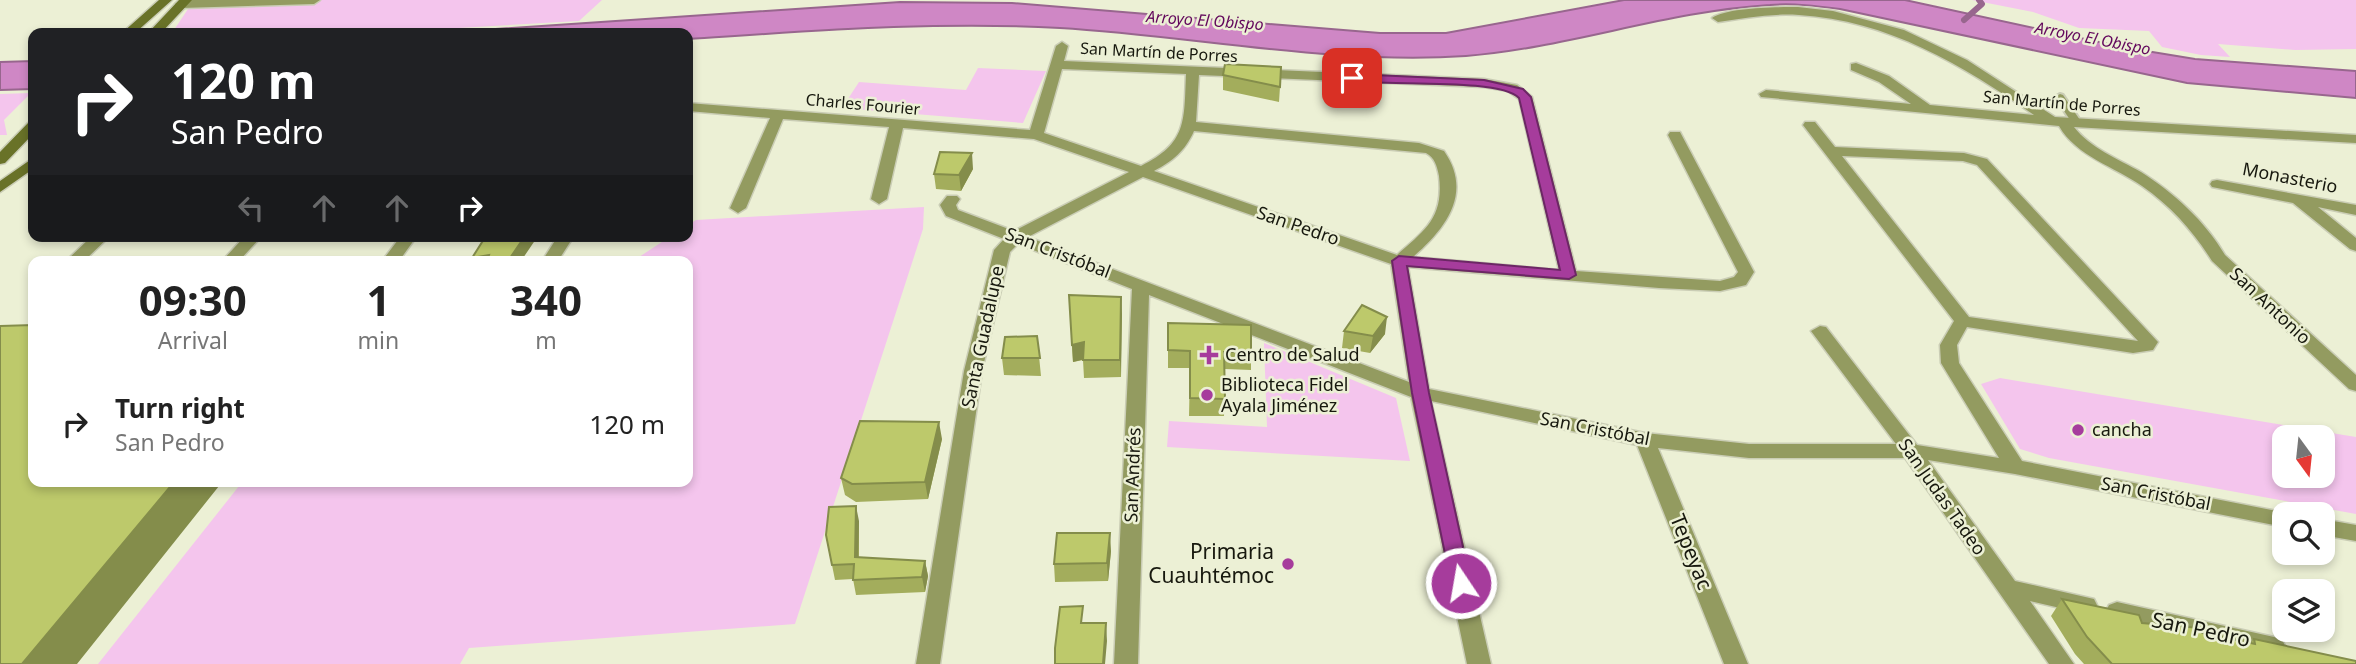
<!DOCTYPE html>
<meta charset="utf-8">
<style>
:root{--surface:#fff;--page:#f6f6f6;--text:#222;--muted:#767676}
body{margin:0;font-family:"Noto Sans",sans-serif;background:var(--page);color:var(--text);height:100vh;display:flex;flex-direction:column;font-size:26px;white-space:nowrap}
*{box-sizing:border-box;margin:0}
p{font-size:23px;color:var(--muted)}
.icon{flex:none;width:38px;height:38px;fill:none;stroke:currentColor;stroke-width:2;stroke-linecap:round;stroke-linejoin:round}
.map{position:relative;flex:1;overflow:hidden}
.sheet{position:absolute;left:28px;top:256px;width:665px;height:231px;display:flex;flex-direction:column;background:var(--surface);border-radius:14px;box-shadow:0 4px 10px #0003}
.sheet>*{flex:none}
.top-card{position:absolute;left:28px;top:28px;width:665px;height:214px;border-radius:14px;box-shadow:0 4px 10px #0003;background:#202124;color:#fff;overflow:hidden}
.needle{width:46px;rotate:165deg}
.controls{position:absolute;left:2272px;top:425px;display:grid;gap:14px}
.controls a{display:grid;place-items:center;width:63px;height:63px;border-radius:14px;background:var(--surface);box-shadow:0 4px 10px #0003;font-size:35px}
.pin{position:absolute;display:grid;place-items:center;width:60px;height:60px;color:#fff;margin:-30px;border-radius:14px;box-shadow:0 4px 10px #0006}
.me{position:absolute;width:77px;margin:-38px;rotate:348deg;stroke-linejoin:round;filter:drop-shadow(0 0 5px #0008)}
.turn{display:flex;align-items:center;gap:24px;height:147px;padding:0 28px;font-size:32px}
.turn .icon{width:91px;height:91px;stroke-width:2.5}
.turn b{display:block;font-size:49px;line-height:60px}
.lanes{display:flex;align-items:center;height:66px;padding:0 28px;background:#0003;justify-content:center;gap:35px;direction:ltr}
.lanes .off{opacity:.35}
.eta{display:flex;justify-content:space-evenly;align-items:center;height:119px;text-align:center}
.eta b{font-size:42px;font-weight:700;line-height:49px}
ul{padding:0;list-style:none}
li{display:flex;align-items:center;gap:21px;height:98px;padding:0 28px}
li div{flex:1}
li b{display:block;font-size:26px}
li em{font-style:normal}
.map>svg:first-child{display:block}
</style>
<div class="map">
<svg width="2356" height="664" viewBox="0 0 2356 664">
<rect width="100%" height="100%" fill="#ecf0d5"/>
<path fill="#f4c5ed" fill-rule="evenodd" d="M 215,0 L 602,0 L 579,21 L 372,33 L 172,33 L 188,9 L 202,8 Z
M 1972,0 L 2356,0 L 2356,49 L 2295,50 L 2218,44 L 2230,57 L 2201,55 L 2162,47 L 2149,31 L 2079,28 L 2033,12 Z
M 978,68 L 1046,71 L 1023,123 L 842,108 L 859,82 L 966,90 Z
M 31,93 L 4,120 L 7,135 L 0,135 L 0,94 Z
M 924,207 L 923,229 L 795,624 L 469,648 L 460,664 L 98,664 L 243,481 L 688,481 L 688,261 L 633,261 L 671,236 L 688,236 L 688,225 L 696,220 Z
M 1264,343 L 1396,398 L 1410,461 L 1167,447 L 1169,421 L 1267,427 Z
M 2000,378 L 2356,437 L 2356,514 L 2049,458 L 2020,449 L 1981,384 ZM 2284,438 L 2322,438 L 2322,476 L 2284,476 Z"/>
<path fill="#cf87c5" stroke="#98668e" stroke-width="2" d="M 1624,0 L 1905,0 L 2122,47 L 2195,59 L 2356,71 L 2356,98 L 2187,83 L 1840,9 C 1817,6 1793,3 1770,5 C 1667,11 1568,48 1466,56 C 1331,65 1194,36 1060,28 C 936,21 812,31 688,39 L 688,33 L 437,33 L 900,2 L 1012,3 L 1380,33 L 1446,33 Z
M 33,61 L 33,89 L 0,90 L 0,62 Z"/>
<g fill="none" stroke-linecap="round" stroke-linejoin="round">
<path stroke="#98668e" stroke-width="6" d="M 1964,20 L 1982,4 L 1979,0"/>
<defs>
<path id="lane" d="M 2060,94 L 2063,95 L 2082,123 L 2080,125 L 2074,125 L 2072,123 L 2055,97 Z"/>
<path id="street" d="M 196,0 L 320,0 L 314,4 L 181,8 L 175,4 L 181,0 Z
M 1798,7 L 1833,11 L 1904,30 L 1967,60 L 2055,117 L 2356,135 L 2356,143 L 2074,127 C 2090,148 2118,159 2141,172 C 2174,193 2205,221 2225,255 L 2356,375 L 2356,391 L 2349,389 L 2212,261 C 2193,231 2172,207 2142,186 C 2115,167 2076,156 2059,126 L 1761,97 L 1759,94 L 1766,90 L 1911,104 L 1879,82 L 1851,70 L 1851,64 L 1856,63 L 1889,76 L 1930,105 L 2034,115 C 1963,65 1887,20 1799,15 C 1772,13 1745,18 1718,22 L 1712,18 C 1727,7 1778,7 1798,7 Z
M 1062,42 L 1068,46 L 1064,61 L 1484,79 L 1517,85 L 1532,97 L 1576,271 L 1720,281 L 1734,277 L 1738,272 L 1668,135 L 1670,132 L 1680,132 L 1754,272 L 1746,285 L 1720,291 L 1659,288 L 1408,267 L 1429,389 L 1645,433 L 1749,444 L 1896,444 L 1811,331 L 1820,326 L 1826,327 L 1917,445 L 1999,458 L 1941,363 L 1940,345 L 1954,321 L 1803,125 L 1805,122 L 1815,122 L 1835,147 L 1964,153 L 1987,159 L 2158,342 L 2153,350 L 2133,353 L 1967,327 L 1957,345 L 1959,363 L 2022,461 L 2292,514 L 2284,514 L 2284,527 L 2015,474 L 1928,460 L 2015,581 L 2094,599 L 2097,605 L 2094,611 L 2086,614 L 2030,601 L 2074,664 L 2049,664 L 1905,458 L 1749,458 L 1658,448 L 1748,664 L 1724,664 L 1637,445 L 1431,401 L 1491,664 L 1467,664 L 1411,397 L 1149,295 L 1138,664 L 1114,664 L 1132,289 L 1018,244 L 1010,252 L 982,371 L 940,664 L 916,664 L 964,371 L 994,250 L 1004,239 L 946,216 L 940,205 L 947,196 L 957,196 L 960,199 L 956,205 L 958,210 L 1014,231 L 1129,172 L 1034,139 L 903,128 L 887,199 L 879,204 L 871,199 L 889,127 L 783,119 L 746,208 L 738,213 L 730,208 L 770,118 L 688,111 L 688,103 L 1030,130 L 1056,46 ZM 1062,69 L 1186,74 C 1184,122 1187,143 1141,166 L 1044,133 ZM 1199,75 L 1484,87 L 1508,91 L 1519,99 L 1559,270 L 1413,257 C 1444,230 1474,194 1444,151 L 1419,143 L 1196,122 ZM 1194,131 L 1426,153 C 1435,158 1437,166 1439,176 C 1444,218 1425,230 1397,255 L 1154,171 C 1173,161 1185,151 1194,131 ZM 1842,156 L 1963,161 L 1977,165 L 2138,341 L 1969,317 ZM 1143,177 L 1391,264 L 1409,382 L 1028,237 Z
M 2217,180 L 2356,205 L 2356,215 L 2318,207 L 2356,238 L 2356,251 L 2350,249 L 2293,203 L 2212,187 L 2210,184 L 2212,181 Z
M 92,236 L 110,236 L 84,261 L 66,261 Z
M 245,236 L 262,236 L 239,261 L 222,261 Z
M 401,236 L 417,236 L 399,261 L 382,261 Z
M 558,236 L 574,236 L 558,261 L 542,261 Z
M 2322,519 L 2356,525 L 2356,541 L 2322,535 Z
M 2117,602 L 2274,637 L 2282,639 L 2285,646 L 2282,653 L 2274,655 L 2117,620 L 2109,617 L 2106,611 L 2109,605 Z"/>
<path id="secondary" d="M 159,0 L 172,0 L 135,33 L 122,33 Z
M 179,0 L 192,0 L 161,33 L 148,33 Z
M 33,122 L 33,134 L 5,163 L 0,164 L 0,152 L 28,123 Z
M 33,158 L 33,169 L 0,192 L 0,181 Z"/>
</defs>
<use href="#lane" stroke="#cacdb5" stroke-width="4"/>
<use href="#street" stroke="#cacdb5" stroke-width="3"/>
<use href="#secondary" stroke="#cacdb5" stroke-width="3"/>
<use href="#lane" fill="#939b60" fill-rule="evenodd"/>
<use href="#street" fill="#939b60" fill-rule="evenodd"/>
<use href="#secondary" fill="#697228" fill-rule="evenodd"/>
</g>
<path fill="#a3ad5c" d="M 1223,75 L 1280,87 L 1279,102 L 1223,90 Z
M 973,169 L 961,191 L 936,189 L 934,174 Z
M 37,236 L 71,236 L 38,238 Z
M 1069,295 L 1121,297 L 1121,377 L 1084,378 L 1083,360 L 1073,362 Z
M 1168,323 L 1251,352 L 1251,370 L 1225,369 L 1224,416 L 1189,416 L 1190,368 L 1168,368 Z
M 1344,331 L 1385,334 L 1370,353 L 1342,348 Z
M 1037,336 L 1041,376 L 1004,375 L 1002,358 Z
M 942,439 L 928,499 L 856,502 L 845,495 L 841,478 Z
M 859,521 L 859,558 L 925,561 L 928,576 L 925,592 L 856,595 L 853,579 L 835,580 L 832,565 Z
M 1111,551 L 1108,581 L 1055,582 L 1054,564 Z
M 2062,599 L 2142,623 L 2202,633 L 2251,643 L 2254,639 L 2356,664 L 2084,664 L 2075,654 L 2051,616 Z"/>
<path fill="#848d4b" d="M 972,153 L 973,169 L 961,191 L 959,175 Z
M 525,236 L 538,236 L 521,261 L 508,261 Z
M 489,255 L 492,261 L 473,261 L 472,258 Z
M 1121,297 L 1122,314 L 1121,377 L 1120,360 Z
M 1387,317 L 1385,334 L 1370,353 L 1373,336 Z
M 1084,342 L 1085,359 L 1073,362 L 1072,345 Z
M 939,422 L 942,439 L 928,499 L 925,482 Z
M 175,481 L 223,481 L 77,664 L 22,664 Z
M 856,506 L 859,521 L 858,572 L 855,557 Z
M 1110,533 L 1111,551 L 1108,581 L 1107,563 Z
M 925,561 L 928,576 L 925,592 L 922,577 Z
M 1106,623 L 1107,641 L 1105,664 L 1103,664 Z"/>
<path fill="#bdc96b" stroke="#848d4b" stroke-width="2" d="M 1225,64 L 1281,67 L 1280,87 L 1223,75 Z
M 940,152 L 972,153 L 959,175 L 934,174 Z
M 482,236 L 525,236 L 508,261 L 487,261 L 489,255 L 472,258 L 484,239 L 481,238 Z
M 1069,295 L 1121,297 L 1120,360 L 1083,360 L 1084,342 L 1072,345 Z
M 1362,305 L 1387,317 L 1373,336 L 1344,331 Z
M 1168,323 L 1251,325 L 1251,352 L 1224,352 L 1225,399 L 1190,398 L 1190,351 L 1168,350 Z
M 33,325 L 33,481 L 175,481 L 22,664 L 0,664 L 0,326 Z
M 1037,336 L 1040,358 L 1002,358 L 1005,337 Z
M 860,421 L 939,422 L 925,482 L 852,484 L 841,478 Z
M 856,506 L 855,557 L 925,561 L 922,577 L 853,580 L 854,564 L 832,565 L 826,535 L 829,507 Z
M 1057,533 L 1110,533 L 1107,563 L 1054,564 Z
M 2062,599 L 2139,615 L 2142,623 L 2200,628 L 2202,633 L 2255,644 L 2254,639 L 2356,661 L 2356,664 L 2112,664 L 2087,637 Z
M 1083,606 L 1081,623 L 1106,623 L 1103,664 L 1055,664 L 1055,648 L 1060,607 Z"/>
<path fill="#a63c9c" stroke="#6c2765" stroke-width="2" d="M 1352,74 L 1484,80 L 1523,89 L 1531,97 L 1576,275 L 1569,279 L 1407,266 L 1429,393 L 1471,583 L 1468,588 L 1461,590 L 1454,588 L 1451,583 L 1412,393 L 1392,261 L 1399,256 L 1560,270 L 1519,98 C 1499,77 1381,87 1347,80 L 1347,75 Z"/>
<g fill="#a63c9c" stroke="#ecf0d5" stroke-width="2.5">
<path d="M1205.5 344.5h7v7h7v7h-7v7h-7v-7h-7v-7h7z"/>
<circle cx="1207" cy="395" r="7"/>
<circle cx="2078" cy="430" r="7"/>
<circle cx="1288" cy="564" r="7"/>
</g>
<g text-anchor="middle" stroke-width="5" stroke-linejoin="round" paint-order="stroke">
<g font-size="16" font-style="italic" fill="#63085c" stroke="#ecf0d5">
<text transform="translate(1205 20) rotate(4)" y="6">Arroyo El Obispo</text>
<text transform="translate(2093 38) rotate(11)" y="6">Arroyo El Obispo</text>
</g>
<g font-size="16" fill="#17180e" stroke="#ecf0d5">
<text transform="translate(1159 52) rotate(3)" y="6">San Martín de Porres</text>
<text transform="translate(2062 103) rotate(5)" y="6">San Martín de Porres</text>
<text transform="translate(863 104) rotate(5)" y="6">Charles Fourier</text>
</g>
<g font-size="18" fill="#17180e" stroke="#ecf0d5">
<text transform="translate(2290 178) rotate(11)" y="6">Monasterio</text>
<text transform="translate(1298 226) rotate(19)" y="6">San Pedro</text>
<text transform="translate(1058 253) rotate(21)" y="6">San Cristóbal</text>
<text transform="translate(2270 306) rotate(43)" y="6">San Antonio</text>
<text transform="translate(983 337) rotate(-78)" y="6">Santa Guadalupe</text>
<text transform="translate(1595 429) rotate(11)" y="6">San Cristóbal</text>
<text transform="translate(1133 475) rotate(-88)" y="6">San Andrés</text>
<text transform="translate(2156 494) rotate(11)" y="6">San Cristóbal</text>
<text transform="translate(1942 497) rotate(55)" y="6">San Judas Tadeo</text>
</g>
<g font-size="18" fill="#17180e" stroke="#ecf0d5" text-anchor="start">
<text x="1225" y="361">Centro de Salud</text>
<text x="1221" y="391">Biblioteca Fidel<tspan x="1221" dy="21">Ayala Jiménez</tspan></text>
<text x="2092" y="436">cancha</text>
</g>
<g font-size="21" fill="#17180e" stroke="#ecf0d5" text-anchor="end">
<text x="1274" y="559">Primaria<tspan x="1274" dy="24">Cuauhtémoc</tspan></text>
</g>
<g font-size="21" fill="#17180e" stroke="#ecf0d5">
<text transform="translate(1691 552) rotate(68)" y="7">Tepeyac</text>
<text transform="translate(2201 630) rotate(12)" y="7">San Pedro</text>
</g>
</g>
</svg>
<div class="controls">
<a><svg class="needle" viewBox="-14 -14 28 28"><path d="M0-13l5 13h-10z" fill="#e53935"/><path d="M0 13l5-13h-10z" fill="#767676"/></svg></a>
<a><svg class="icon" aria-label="search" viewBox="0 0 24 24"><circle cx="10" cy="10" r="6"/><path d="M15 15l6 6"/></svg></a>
<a><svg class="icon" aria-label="layers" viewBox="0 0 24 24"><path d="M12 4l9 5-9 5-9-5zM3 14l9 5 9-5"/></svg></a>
</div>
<div class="pin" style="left:1352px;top:78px;background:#d93025"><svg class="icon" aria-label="arrive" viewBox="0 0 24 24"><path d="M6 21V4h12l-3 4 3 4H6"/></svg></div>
<svg class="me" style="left:1461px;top:583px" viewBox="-20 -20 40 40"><circle r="17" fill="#a63c9c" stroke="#fff" stroke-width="3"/><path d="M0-11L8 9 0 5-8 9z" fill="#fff"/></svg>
<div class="top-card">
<div class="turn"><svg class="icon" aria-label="right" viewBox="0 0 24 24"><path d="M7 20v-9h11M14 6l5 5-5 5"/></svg><div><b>120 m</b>San Pedro</div></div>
<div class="lanes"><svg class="icon off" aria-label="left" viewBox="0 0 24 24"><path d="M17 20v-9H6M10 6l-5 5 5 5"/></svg><svg class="icon off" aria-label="ahead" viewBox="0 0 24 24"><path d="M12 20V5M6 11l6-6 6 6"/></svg><svg class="icon off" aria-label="ahead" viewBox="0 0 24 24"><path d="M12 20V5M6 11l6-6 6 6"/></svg><svg class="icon" aria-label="right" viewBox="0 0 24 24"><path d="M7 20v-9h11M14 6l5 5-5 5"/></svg></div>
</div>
<section class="sheet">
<div class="eta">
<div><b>09:30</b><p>Arrival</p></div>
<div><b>1</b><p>min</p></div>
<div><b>340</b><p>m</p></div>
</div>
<ul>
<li><svg class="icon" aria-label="right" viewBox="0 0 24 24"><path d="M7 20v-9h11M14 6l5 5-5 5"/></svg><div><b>Turn right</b><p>San Pedro</p></div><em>120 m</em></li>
</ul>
</section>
</div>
